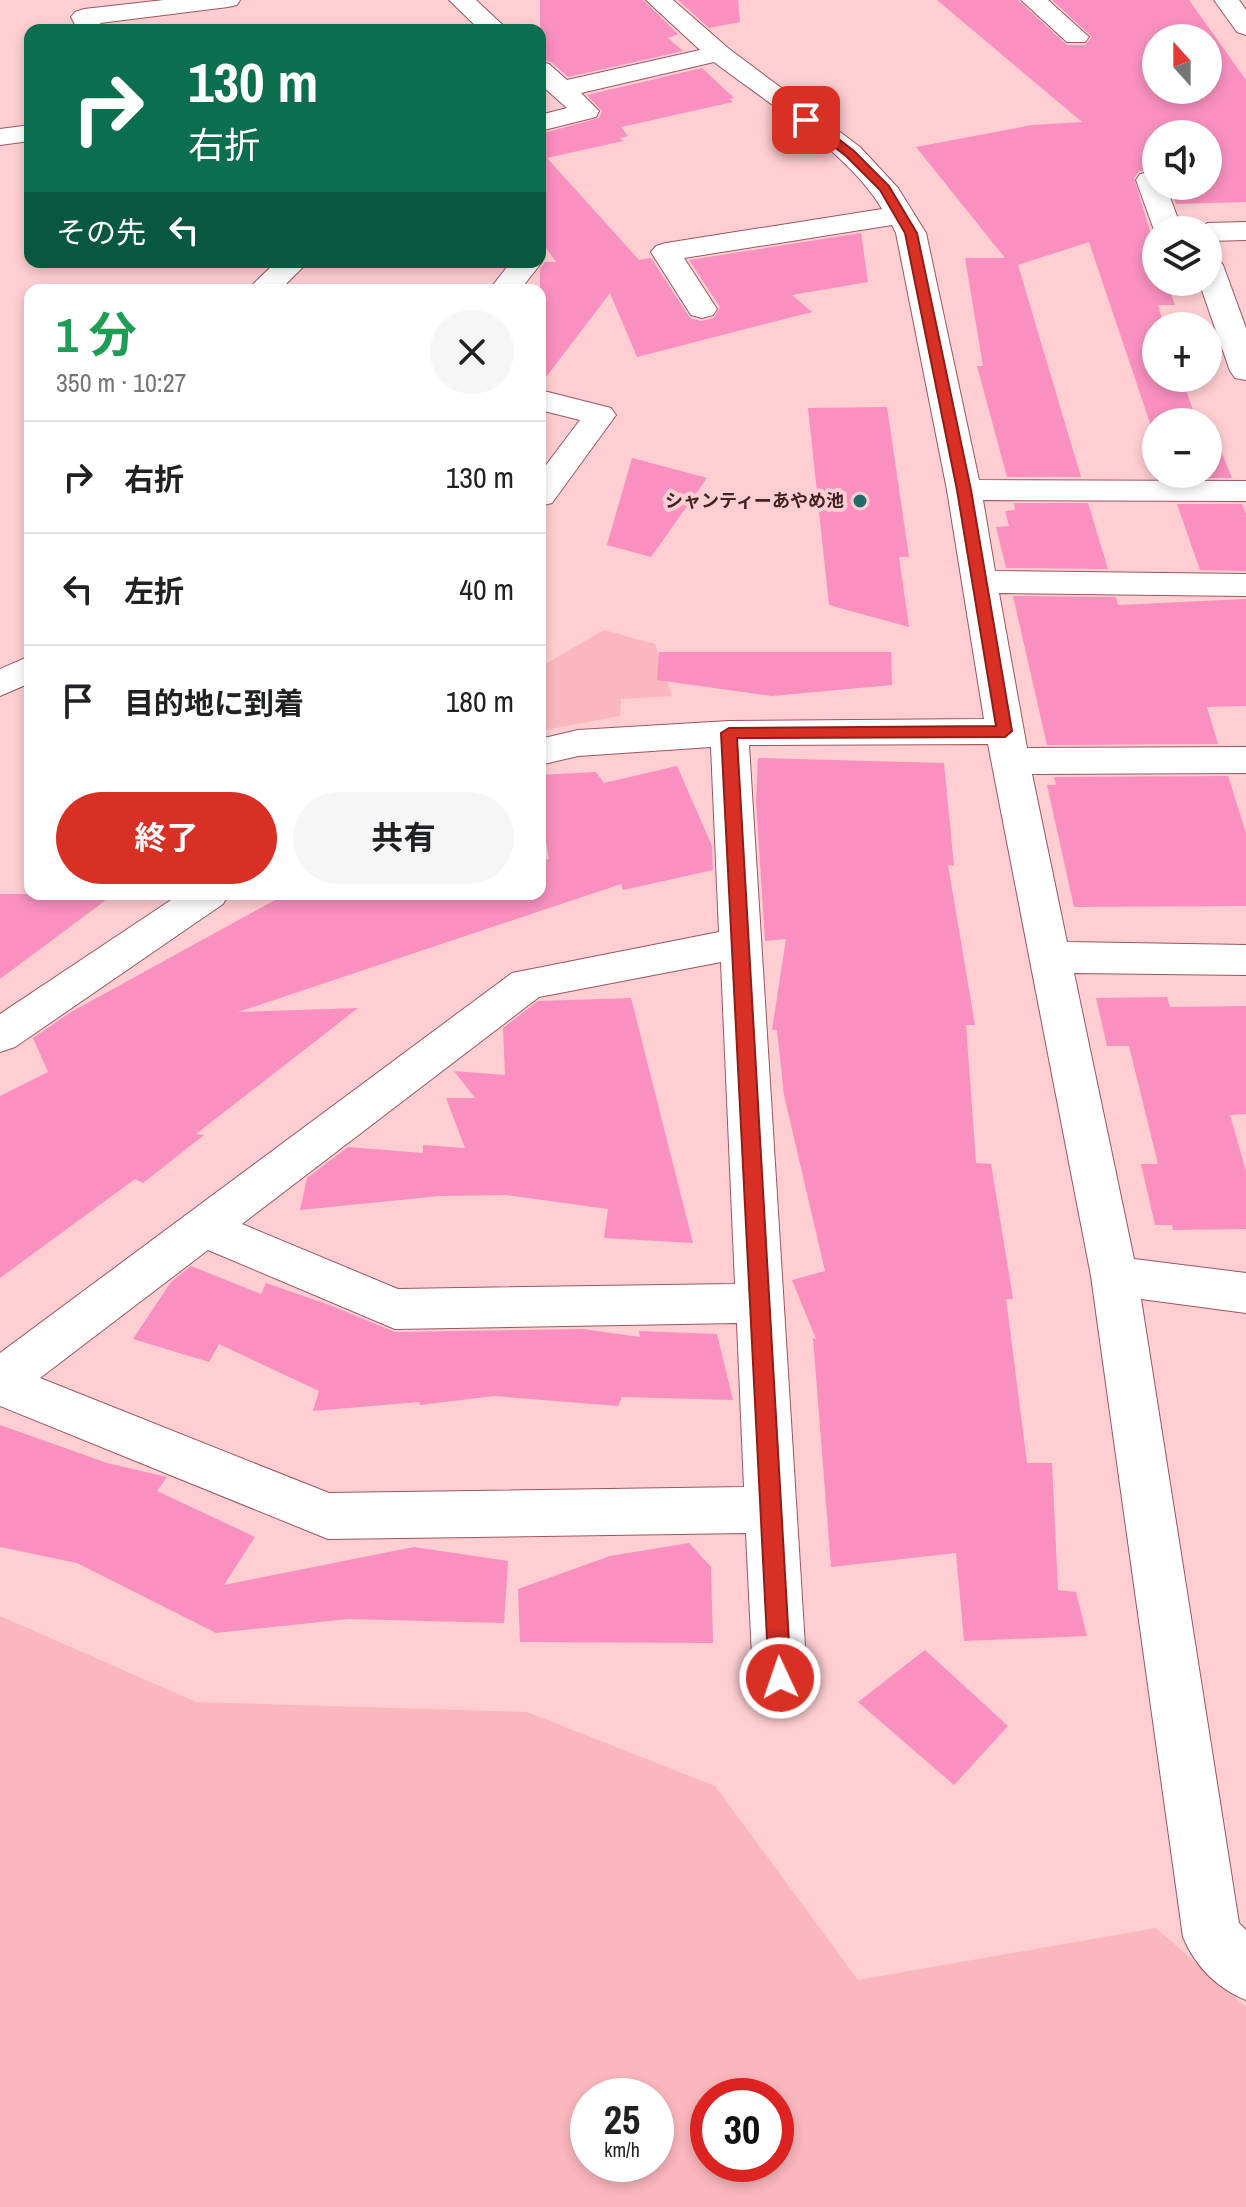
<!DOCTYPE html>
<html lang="ja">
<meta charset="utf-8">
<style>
:root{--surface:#fff;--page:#f6f6f6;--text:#202124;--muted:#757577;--line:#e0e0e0;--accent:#d93025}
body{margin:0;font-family:"Archivo Narrow","Noto Sans JP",sans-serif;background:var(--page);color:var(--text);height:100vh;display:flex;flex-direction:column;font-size:30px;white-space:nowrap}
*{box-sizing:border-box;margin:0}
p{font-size:26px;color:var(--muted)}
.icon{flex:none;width:44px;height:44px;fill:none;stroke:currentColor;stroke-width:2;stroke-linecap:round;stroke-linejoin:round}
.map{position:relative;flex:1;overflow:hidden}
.panel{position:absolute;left:24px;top:284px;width:522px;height:616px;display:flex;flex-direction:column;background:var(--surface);border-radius:16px;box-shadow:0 4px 12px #0003}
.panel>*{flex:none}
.hud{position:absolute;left:24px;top:24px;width:522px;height:244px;border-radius:16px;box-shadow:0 4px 12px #0003;background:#0b6e4f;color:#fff;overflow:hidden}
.needle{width:52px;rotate:339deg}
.buttons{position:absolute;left:1142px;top:24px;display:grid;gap:16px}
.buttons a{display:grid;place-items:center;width:80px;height:80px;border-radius:50%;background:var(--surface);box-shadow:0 4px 12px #0003;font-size:40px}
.speed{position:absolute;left:570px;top:2078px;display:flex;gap:16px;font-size:40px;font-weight:700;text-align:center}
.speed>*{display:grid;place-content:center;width:104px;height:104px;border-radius:50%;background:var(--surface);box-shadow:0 4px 12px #0003;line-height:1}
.speed small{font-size:20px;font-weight:400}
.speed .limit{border:12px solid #d22;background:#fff;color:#111}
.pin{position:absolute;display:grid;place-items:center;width:68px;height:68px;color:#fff;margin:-34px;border-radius:16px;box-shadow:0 4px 12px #0006}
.me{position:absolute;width:88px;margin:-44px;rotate:357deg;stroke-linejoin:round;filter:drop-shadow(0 0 6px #0008)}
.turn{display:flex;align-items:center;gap:28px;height:168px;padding:0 32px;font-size:36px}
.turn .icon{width:104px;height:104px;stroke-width:2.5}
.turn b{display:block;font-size:56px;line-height:68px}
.then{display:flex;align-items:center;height:76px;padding:0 32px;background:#0003;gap:16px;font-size:30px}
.round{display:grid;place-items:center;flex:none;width:84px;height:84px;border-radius:42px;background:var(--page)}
.headline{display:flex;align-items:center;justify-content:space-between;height:136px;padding:0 32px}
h1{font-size:48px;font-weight:700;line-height:60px;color:#1e9e55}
.cta{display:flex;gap:16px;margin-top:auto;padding:16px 32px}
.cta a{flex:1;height:92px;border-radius:48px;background:var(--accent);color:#fff;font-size:32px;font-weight:700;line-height:92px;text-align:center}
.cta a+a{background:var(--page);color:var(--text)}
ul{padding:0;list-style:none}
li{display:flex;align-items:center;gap:24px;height:112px;padding:0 32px;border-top:2px solid var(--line)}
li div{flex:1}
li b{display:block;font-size:30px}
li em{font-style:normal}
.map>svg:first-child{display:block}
</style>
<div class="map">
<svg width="1246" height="2207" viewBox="0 0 1246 2207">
<rect width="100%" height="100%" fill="#feced2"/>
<path fill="#fab7bd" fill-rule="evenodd" d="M 604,630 L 655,644 L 672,696 L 621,699 L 620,716 L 540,731 L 540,667 Z
M 0,1616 L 196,1702 L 527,1712 L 715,1786 L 858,1980 L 1156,1928 L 1246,2007 L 1246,2207 L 0,2207 ZM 588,2096 L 656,2096 L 656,2164 L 588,2164 ZM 708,2096 L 776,2096 L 776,2164 L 708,2164 Z"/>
<path fill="#f990bf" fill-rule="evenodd" d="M 540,0 L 643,0 L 678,34 L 668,38 L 683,51 L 568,77 L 551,62 L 540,59 Z
M 678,0 L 738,0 L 740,22 L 709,28 Z
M 937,0 L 1018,0 L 1067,45 L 1085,45 L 1092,37 L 1052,0 L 1189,0 L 1246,80 L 1246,202 L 1176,204 L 1169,186 L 1208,186 L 1208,134 L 1156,134 L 1156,170 L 1139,171 L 1134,178 L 1156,251 L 1156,282 L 1167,282 L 1175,305 L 1158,305 L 1164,326 L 1156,326 L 1156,378 L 1182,378 L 1197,422 L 1156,422 L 1156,441 L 1089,242 L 1018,265 L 1081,477 L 1007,477 L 977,366 L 983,366 L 965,258 L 1005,258 L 916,147 L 1032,125 L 1082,122 ZM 1156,38 L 1208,38 L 1208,90 L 1156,90 Z
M 702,68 L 734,98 L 729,99 L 733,102 L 621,127 L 628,136 L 620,138 L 623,141 L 547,158 L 639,260 L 651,258 L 690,318 L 701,321 L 714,318 L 720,307 L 689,260 L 861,233 L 868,282 L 792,295 L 812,312 L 637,357 L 610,293 L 540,385 L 540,269 L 545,262 L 556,262 L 540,240 L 540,134 L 599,118 L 602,111 L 587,95 Z
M 887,407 L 909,557 L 899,557 L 909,627 L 829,605 L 808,408 Z
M 1208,431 L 1213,431 L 1232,478 L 1169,478 L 1167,474 L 1208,474 Z
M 632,458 L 707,478 L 651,557 L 607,545 Z
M 1014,503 L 1088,503 L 1108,569 L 1006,568 L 996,527 L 1009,526 L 1005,511 L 1015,510 Z
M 1177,504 L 1242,504 L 1246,514 L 1246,571 L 1200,570 Z
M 1013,596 L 1116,597 L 1118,605 L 1246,599 L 1246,706 L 1207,707 L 1218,744 L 1047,745 Z
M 659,652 L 891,652 L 892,685 L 772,696 L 657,680 Z
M 758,758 L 944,763 L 954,866 L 948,865 L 975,1025 L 966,1025 L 976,1163 L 991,1164 L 1013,1299 L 1006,1299 L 1027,1463 L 1052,1463 L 1058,1590 L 1076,1592 L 1087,1636 L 964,1641 L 956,1553 L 831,1567 L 813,1338 L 816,1339 L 792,1280 L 825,1271 L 784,1095 L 777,1030 L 772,1030 L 786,939 L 765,941 L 756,801 Z
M 677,766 L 712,846 L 713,870 L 623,890 L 621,884 L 238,1012 L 358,1008 L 196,1134 L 204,1135 L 143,1183 L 135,1179 L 0,1278 L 0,1096 L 48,1072 L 33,1038 L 71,1012 L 286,894 L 540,894 L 540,861 L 549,859 L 540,811 L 540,775 L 596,772 L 604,783 Z
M 1228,776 L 1246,833 L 1246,906 L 1074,907 L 1047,785 L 1056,785 L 1054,777 Z
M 0,894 L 114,894 L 0,979 Z
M 1167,997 L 1170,1007 L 1246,1006 L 1246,1114 L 1230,1115 L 1246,1171 L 1246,1229 L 1173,1230 L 1172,1225 L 1155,1225 L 1141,1164 L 1158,1164 L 1129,1046 L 1107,1046 L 1096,998 Z
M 631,998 L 693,1243 L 604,1238 L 608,1209 L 506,1195 L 440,1196 L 300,1210 L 307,1178 L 348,1147 L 423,1153 L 423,1145 L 465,1148 L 446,1098 L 475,1098 L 454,1071 L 505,1075 L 503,1028 L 538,1001 Z
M 191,1266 L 261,1294 L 266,1283 L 332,1306 L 395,1332 L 583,1329 L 640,1337 L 639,1331 L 717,1334 L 733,1400 L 622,1397 L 618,1406 L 494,1396 L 420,1405 L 419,1402 L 313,1411 L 319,1391 L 219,1344 L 209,1362 L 133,1339 L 171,1282 Z
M 0,1425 L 107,1463 L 167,1477 L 157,1491 L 255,1537 L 224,1585 L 414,1547 L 508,1561 L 504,1623 L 348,1619 L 216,1633 L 77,1563 L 0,1547 Z
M 689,1543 L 711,1567 L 713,1643 L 520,1642 L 518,1589 L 610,1556 Z
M 925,1650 L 1008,1726 L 954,1785 L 858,1702 Z"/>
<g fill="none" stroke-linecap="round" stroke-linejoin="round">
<defs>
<path id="minor" d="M 164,0 L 240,0 L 237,5 L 228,7 L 100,23 L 104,30 L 78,30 L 71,17 L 75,12 L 84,9 Z
M 449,0 L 476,0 L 508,30 L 480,30 Z
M 646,0 L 673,0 L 728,48 L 860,147 L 898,188 L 926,233 L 979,480 L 1246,481 L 1246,501 L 983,500 L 995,571 L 1246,574 L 1246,596 L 999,593 L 1027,748 L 1246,747 L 1246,773 L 1032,774 L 1067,942 L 1246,945 L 1246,975 L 1074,973 L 1134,1259 L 1246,1273 L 1246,1313 L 1141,1299 L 1239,1923 L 1246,1930 L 1246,2000 C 1217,1988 1195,1966 1183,1937 L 1091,1276 L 988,744 L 749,745 L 807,1678 L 799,1696 L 780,1704 L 761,1696 L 753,1678 L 746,1533 L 328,1539 L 0,1406 L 0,1353 L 512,973 L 719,932 L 711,747 L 578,756 L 540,765 L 540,739 L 578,730 L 729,721 L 984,719 L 947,490 L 896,233 L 892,225 L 684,258 L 717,309 L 713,315 L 702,318 L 691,315 L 651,252 L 656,246 L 666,243 L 882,209 C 849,152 767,103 714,62 L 581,93 L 599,111 L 596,117 L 540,131 L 540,115 L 567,108 L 540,84 L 540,62 L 549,64 L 567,80 L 700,50 ZM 721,962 L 735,1284 L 398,1289 L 242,1224 L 539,997 ZM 208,1250 L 395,1329 L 737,1323 L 744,1487 L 329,1493 L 40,1378 Z
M 1021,0 L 1048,0 L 1089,37 L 1085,42 L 1067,42 Z
M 1214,0 L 1239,0 L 1246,10 L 1246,35 L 1237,32 Z
M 30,125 L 30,141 L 0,145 L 0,129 Z
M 1150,172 L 1156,173 L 1156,186 L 1166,186 L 1182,230 L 1156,230 L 1156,234 L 1154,230 L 1136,180 L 1140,174 Z
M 1246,222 L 1246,240 L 1208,241 L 1208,230 L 1195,230 L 1208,223 Z
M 1208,256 L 1218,259 L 1223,265 L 1246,328 L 1246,380 L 1235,378 L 1230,371 L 1199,282 L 1208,282 Z
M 540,259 L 542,262 L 520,290 L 489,290 L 511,262 L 540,262 Z
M 276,262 L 308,262 L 280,290 L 247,290 Z
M 540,390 L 611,408 L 616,415 L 552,503 L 540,506 L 540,473 L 580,420 L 540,410 Z
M 30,656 L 30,683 L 0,696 L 0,669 Z
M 180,894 L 229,894 L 223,904 L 15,1047 L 0,1052 L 0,1014 Z"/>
</defs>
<use href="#minor" stroke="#9c565f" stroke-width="2"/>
<use href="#minor" fill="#fff" fill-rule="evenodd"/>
</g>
<path fill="#d93025" stroke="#8d1f18" stroke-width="2" d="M 802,117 L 810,117 L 854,151 L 889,186 L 917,233 L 971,490 L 1012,731 L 1005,737 L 737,738 L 791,1678 L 788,1686 L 780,1689 L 772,1686 L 769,1678 L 721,733 L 729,728 L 996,726 L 957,490 L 905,233 L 880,190 L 846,156 L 802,122 Z"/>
<circle fill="#226d6b" stroke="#feced2" stroke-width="3" cx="860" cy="501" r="8"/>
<g text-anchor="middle" stroke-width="8" stroke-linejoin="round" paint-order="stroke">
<g font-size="18" font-weight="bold" fill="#412326" stroke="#feced2" text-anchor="end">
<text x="844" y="507">シャンティーあやめ池</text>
</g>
</g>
</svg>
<div class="buttons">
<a><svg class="needle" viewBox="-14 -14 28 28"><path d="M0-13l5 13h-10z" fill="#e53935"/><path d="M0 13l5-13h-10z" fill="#757577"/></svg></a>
<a><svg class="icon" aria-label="sound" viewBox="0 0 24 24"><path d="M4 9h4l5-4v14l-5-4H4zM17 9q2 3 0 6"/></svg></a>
<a><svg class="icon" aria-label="layers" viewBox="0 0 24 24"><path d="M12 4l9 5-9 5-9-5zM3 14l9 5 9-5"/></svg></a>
<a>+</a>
<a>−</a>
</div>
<div class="speed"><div>25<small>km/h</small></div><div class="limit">30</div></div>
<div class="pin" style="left:806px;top:120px;background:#d93025"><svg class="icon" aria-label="arrive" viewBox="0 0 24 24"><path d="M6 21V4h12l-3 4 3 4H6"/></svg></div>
<svg class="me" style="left:780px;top:1678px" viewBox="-20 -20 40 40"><circle r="17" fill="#d93025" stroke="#fff" stroke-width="3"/><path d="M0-11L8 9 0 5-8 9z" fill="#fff"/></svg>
<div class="hud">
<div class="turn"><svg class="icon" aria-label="right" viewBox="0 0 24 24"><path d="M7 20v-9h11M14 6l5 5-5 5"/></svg><div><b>130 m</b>右折</div></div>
<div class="then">その先<svg class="icon" aria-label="left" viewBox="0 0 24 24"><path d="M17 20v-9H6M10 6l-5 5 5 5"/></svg></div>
</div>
<section class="panel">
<div class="headline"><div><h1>1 分</h1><p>350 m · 10:27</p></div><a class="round"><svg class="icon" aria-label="close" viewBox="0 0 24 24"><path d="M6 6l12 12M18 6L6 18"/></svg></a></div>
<ul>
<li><svg class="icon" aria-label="right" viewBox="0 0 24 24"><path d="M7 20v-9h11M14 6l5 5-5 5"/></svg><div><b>右折</b></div><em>130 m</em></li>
<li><svg class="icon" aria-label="left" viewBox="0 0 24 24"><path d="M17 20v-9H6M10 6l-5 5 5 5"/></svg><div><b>左折</b></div><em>40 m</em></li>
<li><svg class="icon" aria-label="arrive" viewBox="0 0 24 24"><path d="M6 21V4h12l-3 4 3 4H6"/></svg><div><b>目的地に到着</b></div><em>180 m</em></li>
</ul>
<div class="cta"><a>終了</a><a>共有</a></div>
</section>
</div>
